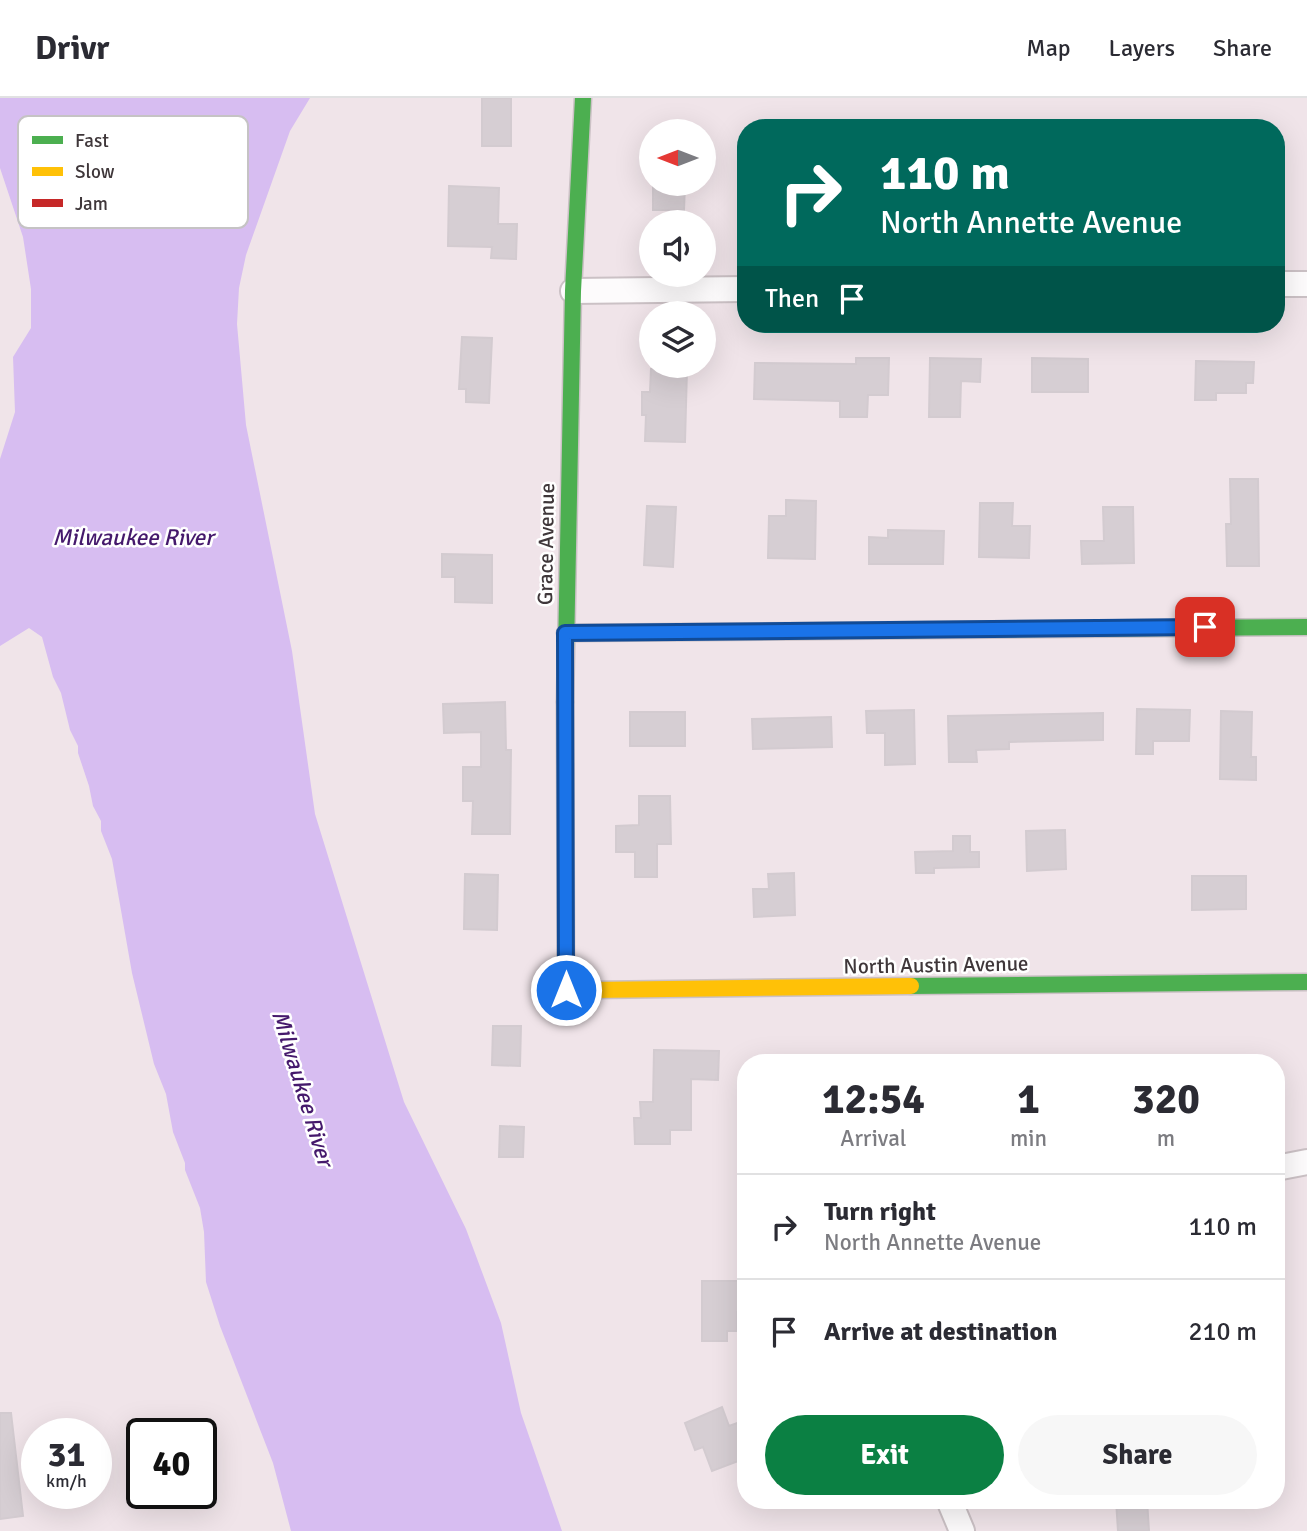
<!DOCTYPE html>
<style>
:root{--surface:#fff;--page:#f7f7f7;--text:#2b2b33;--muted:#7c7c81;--line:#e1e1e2;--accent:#0b8043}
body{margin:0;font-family:Signika,sans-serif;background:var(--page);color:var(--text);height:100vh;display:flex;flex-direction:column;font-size:26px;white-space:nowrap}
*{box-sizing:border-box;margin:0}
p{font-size:23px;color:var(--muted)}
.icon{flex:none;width:38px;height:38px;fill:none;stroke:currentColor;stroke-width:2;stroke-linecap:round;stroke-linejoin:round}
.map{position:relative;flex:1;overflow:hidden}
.side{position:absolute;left:737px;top:956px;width:548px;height:455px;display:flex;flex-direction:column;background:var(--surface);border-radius:28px;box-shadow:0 7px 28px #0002}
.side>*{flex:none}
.banner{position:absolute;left:737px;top:21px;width:548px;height:214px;border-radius:28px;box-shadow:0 7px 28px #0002;background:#00695c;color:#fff;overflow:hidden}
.needle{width:46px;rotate:270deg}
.buttons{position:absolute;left:639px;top:21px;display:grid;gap:14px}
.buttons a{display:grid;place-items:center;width:77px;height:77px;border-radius:50%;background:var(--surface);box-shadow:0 7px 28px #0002;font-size:35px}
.speed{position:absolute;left:21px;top:1320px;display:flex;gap:14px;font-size:35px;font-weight:700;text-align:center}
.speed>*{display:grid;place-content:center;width:91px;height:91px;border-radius:50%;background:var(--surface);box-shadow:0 7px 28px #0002;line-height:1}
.speed small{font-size:18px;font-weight:400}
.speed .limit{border:4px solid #111;border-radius:10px;background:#fff;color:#111}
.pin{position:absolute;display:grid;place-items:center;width:60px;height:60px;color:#fff;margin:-30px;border-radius:14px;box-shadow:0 4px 10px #0006}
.me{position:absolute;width:77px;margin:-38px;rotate:0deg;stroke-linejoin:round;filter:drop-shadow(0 0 5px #0008)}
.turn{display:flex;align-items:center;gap:24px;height:147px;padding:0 28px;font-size:32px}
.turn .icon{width:91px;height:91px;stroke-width:2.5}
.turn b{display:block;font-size:49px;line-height:60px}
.then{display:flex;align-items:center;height:66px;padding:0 28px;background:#0003;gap:14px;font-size:26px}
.eta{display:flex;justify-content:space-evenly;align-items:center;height:119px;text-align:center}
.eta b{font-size:42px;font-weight:700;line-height:49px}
.cta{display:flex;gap:14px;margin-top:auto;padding:14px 28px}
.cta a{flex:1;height:80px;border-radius:42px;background:var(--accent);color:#fff;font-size:28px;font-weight:700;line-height:80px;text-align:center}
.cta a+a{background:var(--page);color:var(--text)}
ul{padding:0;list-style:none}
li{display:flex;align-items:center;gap:21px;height:105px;padding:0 28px;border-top:2px solid var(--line)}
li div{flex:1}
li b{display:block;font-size:26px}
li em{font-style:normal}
header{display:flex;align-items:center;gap:42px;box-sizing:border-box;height:98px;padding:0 35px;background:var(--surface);border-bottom:2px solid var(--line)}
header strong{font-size:33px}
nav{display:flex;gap:38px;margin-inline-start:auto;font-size:24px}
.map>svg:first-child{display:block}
</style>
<header>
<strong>Drivr</strong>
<nav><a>Map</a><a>Layers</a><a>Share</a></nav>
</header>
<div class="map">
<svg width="1307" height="1433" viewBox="0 0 1307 1433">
<rect width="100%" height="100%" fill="#f0e4e9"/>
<path fill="#d7bdf1" d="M 0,0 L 310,0 L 290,33 L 246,157 L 239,190 L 237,226 L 246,327 L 292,553 L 315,716 L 404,1004 L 466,1131 L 501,1225 L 521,1315 L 562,1433 L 291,1433 L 273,1365 L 220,1228 L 206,1184 L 204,1134 L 200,1110 L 185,1072 L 185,1065 L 173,1034 L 166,996 L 154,966 L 132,875 L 112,761 L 101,733 L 101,723 L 93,708 L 89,688 L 78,655 L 78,648 L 70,632 L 61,595 L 53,579 L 42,539 L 29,530 L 0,548 L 0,361 L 15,314 L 13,259 L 31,230 L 31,191 L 23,139 L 0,70 Z"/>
<path fill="#d6ced3" stroke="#d3cbd0" stroke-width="2" d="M 482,0 L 511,0 L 511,48 L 482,48 Z
M 653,86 L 685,86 L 684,112 L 653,112 Z
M 449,88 L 499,90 L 498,126 L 517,126 L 516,161 L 491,160 L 492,149 L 448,148 Z
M 462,239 L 492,240 L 489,305 L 466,304 L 466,291 L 459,291 Z
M 856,260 L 889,260 L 888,297 L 868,297 L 867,319 L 840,319 L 840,303 L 754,301 L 755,265 L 856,266 Z
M 930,260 L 981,261 L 980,284 L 961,283 L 960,319 L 929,319 Z
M 1032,260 L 1088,261 L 1088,294 L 1032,294 Z
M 1196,263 L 1254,264 L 1253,285 L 1246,285 L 1246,295 L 1216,295 L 1216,302 L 1195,302 Z
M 651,271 L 687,271 L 685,344 L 645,343 L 646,317 L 642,317 L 642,294 L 650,294 Z
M 1230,381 L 1258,381 L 1259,468 L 1227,468 L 1226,426 L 1231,426 Z
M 786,402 L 816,403 L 815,461 L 768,460 L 769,418 L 786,418 Z
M 980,405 L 1013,405 L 1012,428 L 1030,428 L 1029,460 L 979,459 Z
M 647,408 L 676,409 L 673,469 L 644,467 Z
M 1103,409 L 1133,409 L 1134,465 L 1082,466 L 1081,443 L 1104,443 Z
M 888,432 L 944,433 L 943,466 L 869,466 L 869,439 L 888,440 Z
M 442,456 L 492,457 L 492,505 L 455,504 L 455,479 L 442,479 Z
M 505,604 L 506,652 L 511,652 L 510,736 L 472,736 L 473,703 L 463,703 L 463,669 L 481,669 L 481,634 L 444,635 L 443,606 Z
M 1137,611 L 1190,612 L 1189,643 L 1153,643 L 1153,656 L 1136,656 Z
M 914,612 L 915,666 L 885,667 L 885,635 L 867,635 L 866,613 Z
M 1221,613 L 1252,614 L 1251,659 L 1256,659 L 1256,682 L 1220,681 Z
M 630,614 L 685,614 L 685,648 L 630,648 Z
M 1103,615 L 1103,642 L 1009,644 L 1009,651 L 976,652 L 977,664 L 949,664 L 948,618 Z
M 831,619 L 832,649 L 753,651 L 752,621 Z
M 639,698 L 670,698 L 671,746 L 657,746 L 657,779 L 635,779 L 635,754 L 616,754 L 616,728 L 639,727 Z
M 1065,732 L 1066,771 L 1027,773 L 1026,733 Z
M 953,738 L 970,738 L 970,754 L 979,754 L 979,769 L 934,770 L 934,775 L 916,775 L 915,754 L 953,753 Z
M 794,775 L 795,817 L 754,819 L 753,791 L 769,791 L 768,776 Z
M 465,776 L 498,777 L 497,832 L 464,831 Z
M 1192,778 L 1246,778 L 1246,811 L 1192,812 Z
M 493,928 L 521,928 L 520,968 L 492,967 Z
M 654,952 L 719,953 L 718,982 L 691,981 L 691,1032 L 670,1032 L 670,1046 L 635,1046 L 634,1020 L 641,1020 L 640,1004 L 653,1004 Z
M 500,1028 L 524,1029 L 523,1059 L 499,1059 Z
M 702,1183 L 746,1183 L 746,1214 L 737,1214 L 737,1233 L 727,1233 L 727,1243 L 702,1243 Z
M 722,1309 L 729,1328 L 746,1322 L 746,1360 L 712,1373 L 703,1349 L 695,1352 L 685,1325 Z
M 0,1315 L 11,1315 L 23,1418 L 0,1421 Z
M 1116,1402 L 1147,1402 L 1149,1433 L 1118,1433 Z"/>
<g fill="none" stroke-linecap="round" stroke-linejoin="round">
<defs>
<path id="street" d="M 1276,186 L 1307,186
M 573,193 L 746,191
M 1276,1070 L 1307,1064
M 949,1402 L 962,1433"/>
<path id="fast" d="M 565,535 L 1307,529
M 565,604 L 573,193 L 583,0
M 911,888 L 1307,884"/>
<path id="slow" d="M 591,892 L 911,888"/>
<path id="jam" d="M 565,604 L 566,892 L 591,892"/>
</defs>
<use href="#street" stroke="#cbc1c5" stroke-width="28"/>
<use href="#fast" stroke="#cbc1c5" stroke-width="19"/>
<use href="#slow" stroke="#cbc1c5" stroke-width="19"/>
<use href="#jam" stroke="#cbc1c5" stroke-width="19"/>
<use href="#street" stroke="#fdfbfc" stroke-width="24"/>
<use href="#fast" stroke="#4caf50" stroke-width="16"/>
<use href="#slow" stroke="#ffc107" stroke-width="16"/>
<use href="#jam" stroke="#c62828" stroke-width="16"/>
</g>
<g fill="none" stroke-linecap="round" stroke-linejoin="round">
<defs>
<path id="route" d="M 566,892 L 565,535 L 1205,529"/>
</defs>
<use href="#route" stroke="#114b97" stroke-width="18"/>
<use href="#route" stroke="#1a73e8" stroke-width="12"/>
</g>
<g text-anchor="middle" stroke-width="5" stroke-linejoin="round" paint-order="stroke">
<g font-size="21" fill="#3f373a" stroke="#fff">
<text transform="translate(546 446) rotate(-89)" y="7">Grace Avenue</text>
<text transform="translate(936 867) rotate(-1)" y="7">North Austin Avenue</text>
</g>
<g font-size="23" font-style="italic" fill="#45196c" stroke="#fff">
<text x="133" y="447">Milwaukee River</text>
<text transform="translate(303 990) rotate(73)" y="8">Milwaukee River</text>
</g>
</g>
<rect x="18" y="18" width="230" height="112" rx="10" fill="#fff" stroke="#c5c3c4" stroke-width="2"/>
<rect x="32" y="38" width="31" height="8" fill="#4caf50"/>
<rect x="32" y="69" width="31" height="9" fill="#ffc107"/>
<rect x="32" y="101" width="31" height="8" fill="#c62828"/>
<g font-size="19" fill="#3f373a">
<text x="75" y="49">Fast</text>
<text x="75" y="80">Slow</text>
<text x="75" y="112">Jam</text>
</g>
</svg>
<div class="buttons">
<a><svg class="needle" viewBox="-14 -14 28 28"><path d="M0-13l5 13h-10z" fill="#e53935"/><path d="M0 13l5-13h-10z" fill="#7c7c81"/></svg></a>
<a><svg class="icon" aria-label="sound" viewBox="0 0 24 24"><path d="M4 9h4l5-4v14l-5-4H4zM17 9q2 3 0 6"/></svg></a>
<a><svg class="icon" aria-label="layers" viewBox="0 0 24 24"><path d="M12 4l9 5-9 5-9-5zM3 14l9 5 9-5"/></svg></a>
</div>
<div class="speed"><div>31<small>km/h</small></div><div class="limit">40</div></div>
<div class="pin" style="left:1205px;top:529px;background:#d93025"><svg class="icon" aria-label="arrive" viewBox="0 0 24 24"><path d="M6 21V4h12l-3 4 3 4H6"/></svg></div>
<svg class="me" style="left:566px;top:892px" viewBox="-20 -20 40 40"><circle r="17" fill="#1a73e8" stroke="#fff" stroke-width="3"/><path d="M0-11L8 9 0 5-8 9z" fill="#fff"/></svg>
<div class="banner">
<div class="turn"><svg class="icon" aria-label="right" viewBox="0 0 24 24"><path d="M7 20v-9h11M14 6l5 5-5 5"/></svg><div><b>110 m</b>North Annette Avenue</div></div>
<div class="then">Then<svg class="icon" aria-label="arrive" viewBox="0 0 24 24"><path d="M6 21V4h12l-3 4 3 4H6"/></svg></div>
</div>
<section class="side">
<div class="eta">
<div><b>12:54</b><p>Arrival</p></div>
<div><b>1</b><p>min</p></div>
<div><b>320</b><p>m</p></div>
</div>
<ul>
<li><svg class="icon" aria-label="right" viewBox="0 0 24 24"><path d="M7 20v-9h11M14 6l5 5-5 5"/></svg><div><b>Turn right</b><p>North Annette Avenue</p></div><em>110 m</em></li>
<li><svg class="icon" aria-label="arrive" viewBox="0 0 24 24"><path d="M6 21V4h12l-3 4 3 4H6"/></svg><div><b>Arrive at destination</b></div><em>210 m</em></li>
</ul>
<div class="cta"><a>Exit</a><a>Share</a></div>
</section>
</div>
